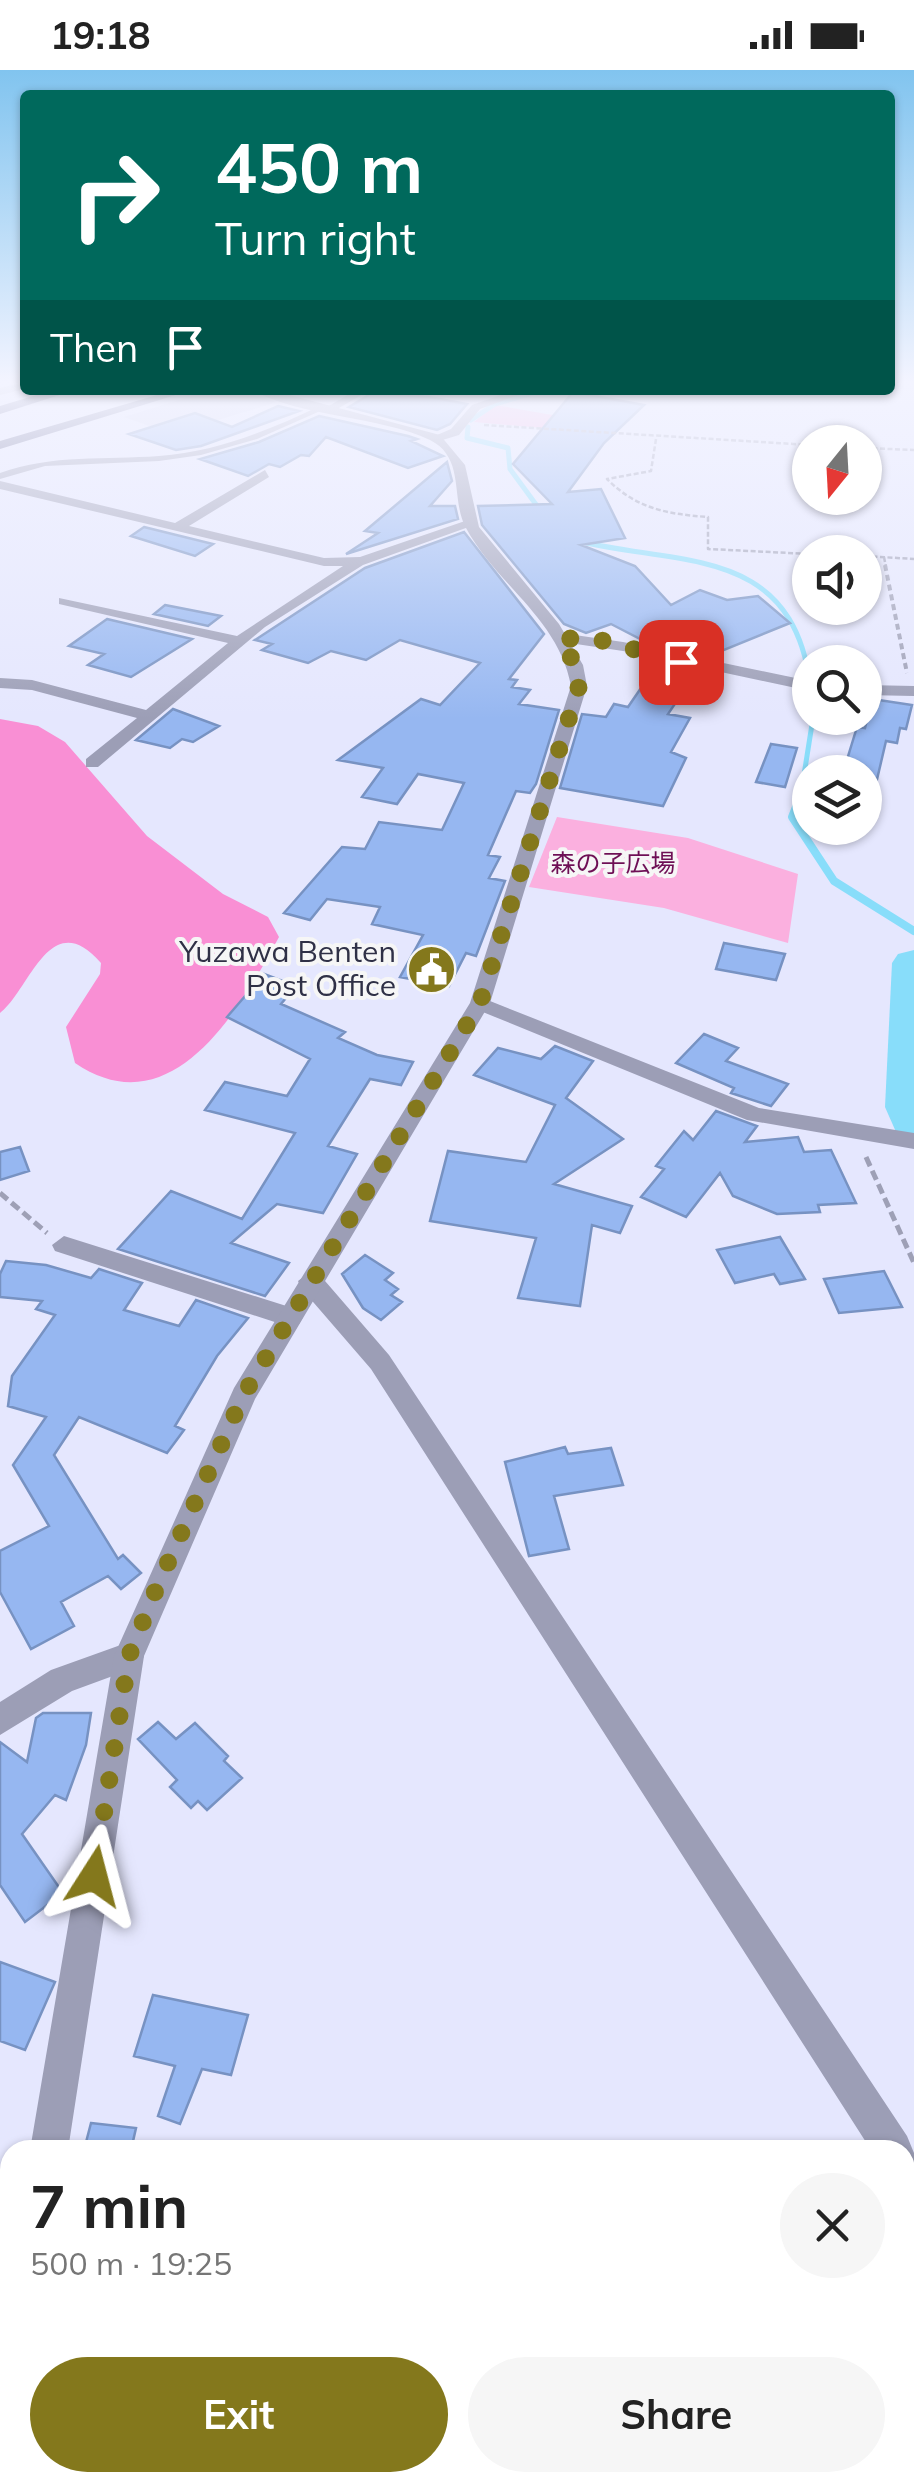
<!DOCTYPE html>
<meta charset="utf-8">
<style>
:root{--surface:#fff;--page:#f6f6f6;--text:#222;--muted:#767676;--accent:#84781c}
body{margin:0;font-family:Mulish,"Noto Sans JP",sans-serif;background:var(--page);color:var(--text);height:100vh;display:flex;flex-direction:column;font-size:38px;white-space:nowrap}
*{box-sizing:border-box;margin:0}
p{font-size:32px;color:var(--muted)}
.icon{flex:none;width:55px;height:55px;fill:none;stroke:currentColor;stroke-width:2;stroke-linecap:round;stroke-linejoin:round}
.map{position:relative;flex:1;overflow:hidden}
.sheet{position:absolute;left:0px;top:2070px;width:915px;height:352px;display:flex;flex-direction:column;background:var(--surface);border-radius:30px 30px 0 0;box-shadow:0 2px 8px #0004}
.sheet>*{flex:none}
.banner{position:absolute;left:20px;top:20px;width:875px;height:305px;border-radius:10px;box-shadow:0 2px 8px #0004;background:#00695c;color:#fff;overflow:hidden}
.needle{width:65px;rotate:198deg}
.controls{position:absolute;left:792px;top:355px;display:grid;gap:20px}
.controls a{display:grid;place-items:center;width:90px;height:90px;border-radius:50%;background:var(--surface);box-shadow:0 2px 8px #0004;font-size:50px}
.pin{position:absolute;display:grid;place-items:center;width:85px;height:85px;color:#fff;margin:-42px;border-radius:20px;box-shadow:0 5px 15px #0006}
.me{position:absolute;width:110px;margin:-55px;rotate:9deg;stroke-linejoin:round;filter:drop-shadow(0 0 8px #0008)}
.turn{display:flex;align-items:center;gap:35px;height:210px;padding:0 30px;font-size:45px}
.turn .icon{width:130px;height:130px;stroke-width:2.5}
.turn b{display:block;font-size:70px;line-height:85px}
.then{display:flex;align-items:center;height:95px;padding:0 30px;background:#0003;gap:20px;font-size:38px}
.round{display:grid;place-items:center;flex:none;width:105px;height:105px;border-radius:52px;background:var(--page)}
.overview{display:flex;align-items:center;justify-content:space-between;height:170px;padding:0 30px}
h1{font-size:60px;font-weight:700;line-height:75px}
.button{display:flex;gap:20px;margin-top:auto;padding:20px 30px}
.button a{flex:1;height:115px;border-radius:60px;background:var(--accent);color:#fff;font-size:40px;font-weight:700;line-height:115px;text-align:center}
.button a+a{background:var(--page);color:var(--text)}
.status{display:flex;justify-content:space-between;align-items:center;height:70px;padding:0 50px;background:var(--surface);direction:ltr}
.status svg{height:28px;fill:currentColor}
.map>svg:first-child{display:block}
</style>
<div class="status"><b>19:18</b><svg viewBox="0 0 49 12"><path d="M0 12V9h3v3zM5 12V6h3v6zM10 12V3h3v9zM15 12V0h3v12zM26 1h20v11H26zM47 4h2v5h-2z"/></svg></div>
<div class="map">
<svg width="914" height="2422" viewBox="0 0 914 2422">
<rect width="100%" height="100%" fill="#e5e7fe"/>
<path fill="#d5d7f1" d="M 208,321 L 240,321 L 277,332 L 172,364 L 124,347 Z"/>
<path fill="#fbb0df" d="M 495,335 L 581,350 L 576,361 L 474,352 Z
M 557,747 L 688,768 L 798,804 L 788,873 L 664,838 L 529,817 Z"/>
<path fill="#f98fd4" d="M 0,649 L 38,656 L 65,672 L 147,766 L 223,824 L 268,847 L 279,867 C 240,939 172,1059 75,993 L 66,957 L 100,904 L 101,893 C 50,834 30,920 0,943 Z"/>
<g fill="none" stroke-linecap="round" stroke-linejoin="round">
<path stroke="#88ddfa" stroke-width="5" d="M 471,350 L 495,334 L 543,320
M 468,357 L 467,368 L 508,378 L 510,399 L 543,444
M 578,471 C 680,496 791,475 810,613
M 800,730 L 813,648"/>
<path stroke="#88ddfa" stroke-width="8" d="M 800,727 L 792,747 L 834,811 L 914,861"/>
<path fill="#88ddfa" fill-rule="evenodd" d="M 914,880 L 914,1067 L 896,1062 L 885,1037 L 892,893 L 898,884 Z"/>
</g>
<path fill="#96b7f1" stroke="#7792c2" stroke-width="2.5" d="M 573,322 L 644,335 L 604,373 L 568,422 L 601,419 L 625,468 L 581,475 L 635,496 L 671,535 L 700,520 L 727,530 L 758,526 L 790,553 L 724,580 L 708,574 L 688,582 L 648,573 L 611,554 L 586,563 L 564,554 L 482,455 L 478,436 L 552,434 L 513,394 Z
M 372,323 L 429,327 L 467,334 L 450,354 L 437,360 L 349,337 Z
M 278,336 L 299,341 L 201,376 L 176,380 L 129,364 L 195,343 L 232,357 Z
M 319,346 L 408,366 L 417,369 L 411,371 L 443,386 L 408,398 L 326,367 L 309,386 L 301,385 L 280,397 L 269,394 L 248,406 L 200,389 L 259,372 Z
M 447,392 L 452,411 L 430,436 L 455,436 L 458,449 L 346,484 L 378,463 L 365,461 Z
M 144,457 L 213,474 L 195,486 L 131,466 Z
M 464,462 L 544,564 L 509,609 L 517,610 L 512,617 L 530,620 L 519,634 L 559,640 L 536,714 L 530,723 L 516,721 L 488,785 L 500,787 L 489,808 L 505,811 L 476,886 L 466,883 L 449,916 L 400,907 L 423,865 L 372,854 L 380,837 L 327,829 L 310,850 L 284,843 L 342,777 L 365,779 L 379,752 L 442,760 L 464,713 L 418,704 L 397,734 L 362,727 L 383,698 L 338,690 L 421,629 L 440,635 L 480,593 L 400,570 L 366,590 L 331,581 L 308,593 L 262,580 L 272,574 L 255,570 L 365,498 Z
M 165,535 L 221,546 L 208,556 L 154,544 Z
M 107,549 L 192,569 L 131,607 L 88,595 L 104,584 L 69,576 Z
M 645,612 L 685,619 L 668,644 L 690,648 L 671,682 L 686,688 L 663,736 L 560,718 L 582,644 L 606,647 L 614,634 L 628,637 Z
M 872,629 L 912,635 L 906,659 L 900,658 L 897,673 L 886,671 L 875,718 L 865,717 L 865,696 L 846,693 L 857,657 L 865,658 Z
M 173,639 L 219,656 L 193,672 L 182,669 L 170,678 L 136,670 Z
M 771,674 L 797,678 L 785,717 L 756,712 Z
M 724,873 L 785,884 L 776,910 L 716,899 Z
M 264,904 L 296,916 L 281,934 L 345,962 L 338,968 L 377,985 L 413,992 L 401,1015 L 370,1009 L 328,1076 L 357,1084 L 323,1143 L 277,1134 L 231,1173 L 289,1193 L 265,1226 L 118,1179 L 171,1121 L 242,1149 L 295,1063 L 205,1040 L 225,1012 L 287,1026 L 310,989 L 227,947 Z
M 704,964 L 738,978 L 726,991 L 788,1014 L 771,1036 L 731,1023 L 734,1018 L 676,993 Z
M 555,976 L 593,991 L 566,1028 L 623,1069 L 554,1114 L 632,1136 L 620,1163 L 592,1155 L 580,1236 L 518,1228 L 536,1168 L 430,1151 L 448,1081 L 526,1092 L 555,1035 L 474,1005 L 498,978 L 541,989 Z
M 716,1041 L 757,1056 L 745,1072 L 798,1067 L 804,1082 L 831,1080 L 856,1133 L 818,1135 L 820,1142 L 777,1144 L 733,1126 L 720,1103 L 686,1147 L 641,1127 L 664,1099 L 656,1096 L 684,1061 L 693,1070 Z
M 20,1077 L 29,1101 L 0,1110 L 0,1082 Z
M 780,1167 L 805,1209 L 780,1214 L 774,1204 L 735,1213 L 717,1180 Z
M 365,1185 L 393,1203 L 385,1210 L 398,1219 L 391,1225 L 402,1232 L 381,1250 L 363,1238 L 342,1204 Z
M 6,1191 L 46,1195 L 91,1208 L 99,1199 L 142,1213 L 124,1240 L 179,1256 L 196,1230 L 248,1248 L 217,1286 L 175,1356 L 184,1360 L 167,1383 L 79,1347 L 54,1385 L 118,1489 L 123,1485 L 141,1503 L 121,1519 L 108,1506 L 61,1532 L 74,1556 L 31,1579 L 0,1522 L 0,1481 L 49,1456 L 13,1395 L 46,1347 L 8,1336 L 12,1306 L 55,1245 L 36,1239 L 42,1231 L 0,1227 L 0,1204 Z
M 884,1201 L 902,1237 L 839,1243 L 824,1209 Z
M 565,1377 L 568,1384 L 611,1378 L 623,1415 L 554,1426 L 569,1479 L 529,1486 L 505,1392 Z
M 43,1643 L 91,1643 L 86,1675 L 66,1730 L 55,1725 L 22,1764 L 63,1823 L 25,1852 L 0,1815 L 0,1672 L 27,1692 L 36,1648 Z
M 158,1652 L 176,1669 L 195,1653 L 228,1686 L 224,1691 L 242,1708 L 207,1740 L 198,1731 L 191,1738 L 170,1717 L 177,1710 L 138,1669 Z
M 0,1892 L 55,1912 L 25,1980 L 0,1971 Z
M 153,1925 L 248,1945 L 231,2005 L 202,1999 L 180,2054 L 158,2046 L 175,1996 L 134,1986 Z
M 91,2053 L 136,2058 L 131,2080 L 84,2080 Z"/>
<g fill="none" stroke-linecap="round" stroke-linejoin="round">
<path stroke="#9ea0b6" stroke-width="2.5" stroke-dasharray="5 2.5" stroke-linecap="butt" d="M 484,355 L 810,375
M 656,369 L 651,401 L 607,409 C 637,439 667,444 708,447 L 708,479 L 810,484
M 865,378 L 914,380
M 865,486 L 914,489
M 884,487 L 886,497"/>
<path stroke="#9ea0b6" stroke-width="4" stroke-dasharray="6 4" stroke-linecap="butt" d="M 885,495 L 907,603"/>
<path stroke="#9ea0b6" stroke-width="5" stroke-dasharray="10 5" stroke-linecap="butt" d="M 866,1087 L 914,1193
M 0,1123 L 47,1163"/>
<path fill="#9c9eb6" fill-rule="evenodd" d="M 320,336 L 327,338 L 257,369 L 201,385 L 159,391 L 45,396 L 0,409 L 0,403 C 53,384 105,390 159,386 C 217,382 269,360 320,336 Z"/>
<path fill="#9c9eb6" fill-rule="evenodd" d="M 25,312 L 25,319 L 0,325 L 0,318 Z
M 356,320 L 370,320 L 332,342 L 322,340 Z
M 515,320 L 532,320 L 480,339 L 459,365 L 436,372 L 430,368 L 451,359 L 472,335 Z
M 265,400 L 269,407 L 189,456 L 324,488 L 360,487 L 465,451 L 477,454 L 363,495 L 265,557 L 98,697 L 86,697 L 86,689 L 137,648 L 32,620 L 0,618 L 0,608 L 32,610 L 146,640 L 228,573 L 59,534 L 59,528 L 237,566 L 343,496 L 324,496 L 0,419 L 0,411 L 175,453 Z
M 561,563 L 623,572 L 810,611 L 810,621 L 623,581 L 556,571 L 553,568 Z
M 865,615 L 914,616 L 914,626 L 865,625 Z
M 480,927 L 759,1038 L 914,1063 L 914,1079 L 747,1050 L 473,938 L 473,928 Z
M 64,1166 L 299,1240 L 303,1247 L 299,1254 L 290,1257 L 55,1181 L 52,1175 Z
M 310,1202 L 319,1204 L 389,1285 L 907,2066 L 914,2083 L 914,2132 L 905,2129 L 905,2080 L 871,2080 L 371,1299 L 301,1218 L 298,1211 Z
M 129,1572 L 140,1576 L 144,1586 L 140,1596 L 72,1621 L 0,1665 L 0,1632 L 51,1600 Z"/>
<path fill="#9c9eb6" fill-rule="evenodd" d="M 252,320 L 271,320 L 440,365 L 465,395 L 479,457 L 559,554 L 583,595 L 587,616 L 490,933 L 255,1329 L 144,1586 L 68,2080 L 30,2080 L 114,1586 L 234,1318 L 470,933 L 571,616 C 559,549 497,515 466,458 C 450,429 466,388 430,370 C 379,346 299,347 252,320 Z
M 10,2228 L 10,2308 L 0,2312 L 0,2232 Z"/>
<path fill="#5e608a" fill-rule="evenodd" d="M 174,320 L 192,320 L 0,379 L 0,371 Z"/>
<path fill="#494a7a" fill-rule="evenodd" d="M 53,320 L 75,320 L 0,344 L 0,336 Z"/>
</g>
<linearGradient id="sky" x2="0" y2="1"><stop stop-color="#81c4ef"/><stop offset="0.48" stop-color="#f3f4ff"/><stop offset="1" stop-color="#f3f4ff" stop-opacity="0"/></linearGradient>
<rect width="914" height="649" fill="url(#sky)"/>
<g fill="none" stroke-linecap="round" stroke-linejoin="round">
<path stroke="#84781c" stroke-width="18" stroke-dasharray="0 32.4" d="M 94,1806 L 129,1586 L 157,1517 L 243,1326 L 480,933 L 579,616 L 578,600 L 560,568 L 600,570 L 681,592"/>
</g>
<defs>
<symbol id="civic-disc" viewBox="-11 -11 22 22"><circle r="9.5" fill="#84781c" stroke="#f6f6f6"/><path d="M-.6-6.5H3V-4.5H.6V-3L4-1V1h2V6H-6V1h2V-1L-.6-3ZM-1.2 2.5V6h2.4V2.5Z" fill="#fff"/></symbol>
</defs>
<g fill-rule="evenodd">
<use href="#civic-disc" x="404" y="872" width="55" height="55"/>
</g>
<g text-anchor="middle" stroke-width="8" stroke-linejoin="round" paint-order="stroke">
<g font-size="25" fill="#6e0f55" stroke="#f6f6f6">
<text x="613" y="802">森の子広場</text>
</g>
<g font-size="30" fill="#2f3046" stroke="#f6f6f6" text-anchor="end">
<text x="396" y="892">Yuzawa Benten<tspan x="396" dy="34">Post Office</tspan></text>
</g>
</g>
</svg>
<div class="controls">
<a><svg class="needle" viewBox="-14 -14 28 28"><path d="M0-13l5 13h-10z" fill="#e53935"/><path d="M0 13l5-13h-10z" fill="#767676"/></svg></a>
<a><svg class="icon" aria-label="sound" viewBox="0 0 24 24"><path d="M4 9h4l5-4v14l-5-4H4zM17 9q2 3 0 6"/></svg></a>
<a><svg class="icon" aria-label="search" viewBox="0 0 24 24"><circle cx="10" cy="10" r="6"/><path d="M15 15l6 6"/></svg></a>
<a><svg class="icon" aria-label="layers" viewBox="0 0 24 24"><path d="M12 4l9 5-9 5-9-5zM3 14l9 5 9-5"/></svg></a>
</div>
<div class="pin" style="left:681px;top:592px;background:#d93025"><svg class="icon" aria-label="arrive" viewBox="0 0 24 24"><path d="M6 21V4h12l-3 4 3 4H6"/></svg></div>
<svg class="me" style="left:94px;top:1806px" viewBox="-20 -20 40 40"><path d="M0-17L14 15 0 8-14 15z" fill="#84781c" stroke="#fff" stroke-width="4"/></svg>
<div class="banner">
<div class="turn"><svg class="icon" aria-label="right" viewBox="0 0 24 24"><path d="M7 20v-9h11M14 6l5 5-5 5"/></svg><div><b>450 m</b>Turn right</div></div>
<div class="then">Then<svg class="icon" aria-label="arrive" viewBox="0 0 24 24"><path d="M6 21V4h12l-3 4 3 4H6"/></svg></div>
</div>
<section class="sheet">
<div class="overview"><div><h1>7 min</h1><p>500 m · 19:25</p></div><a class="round"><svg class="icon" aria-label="close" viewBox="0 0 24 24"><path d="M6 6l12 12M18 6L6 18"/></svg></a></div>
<div class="button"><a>Exit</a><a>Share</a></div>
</section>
</div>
